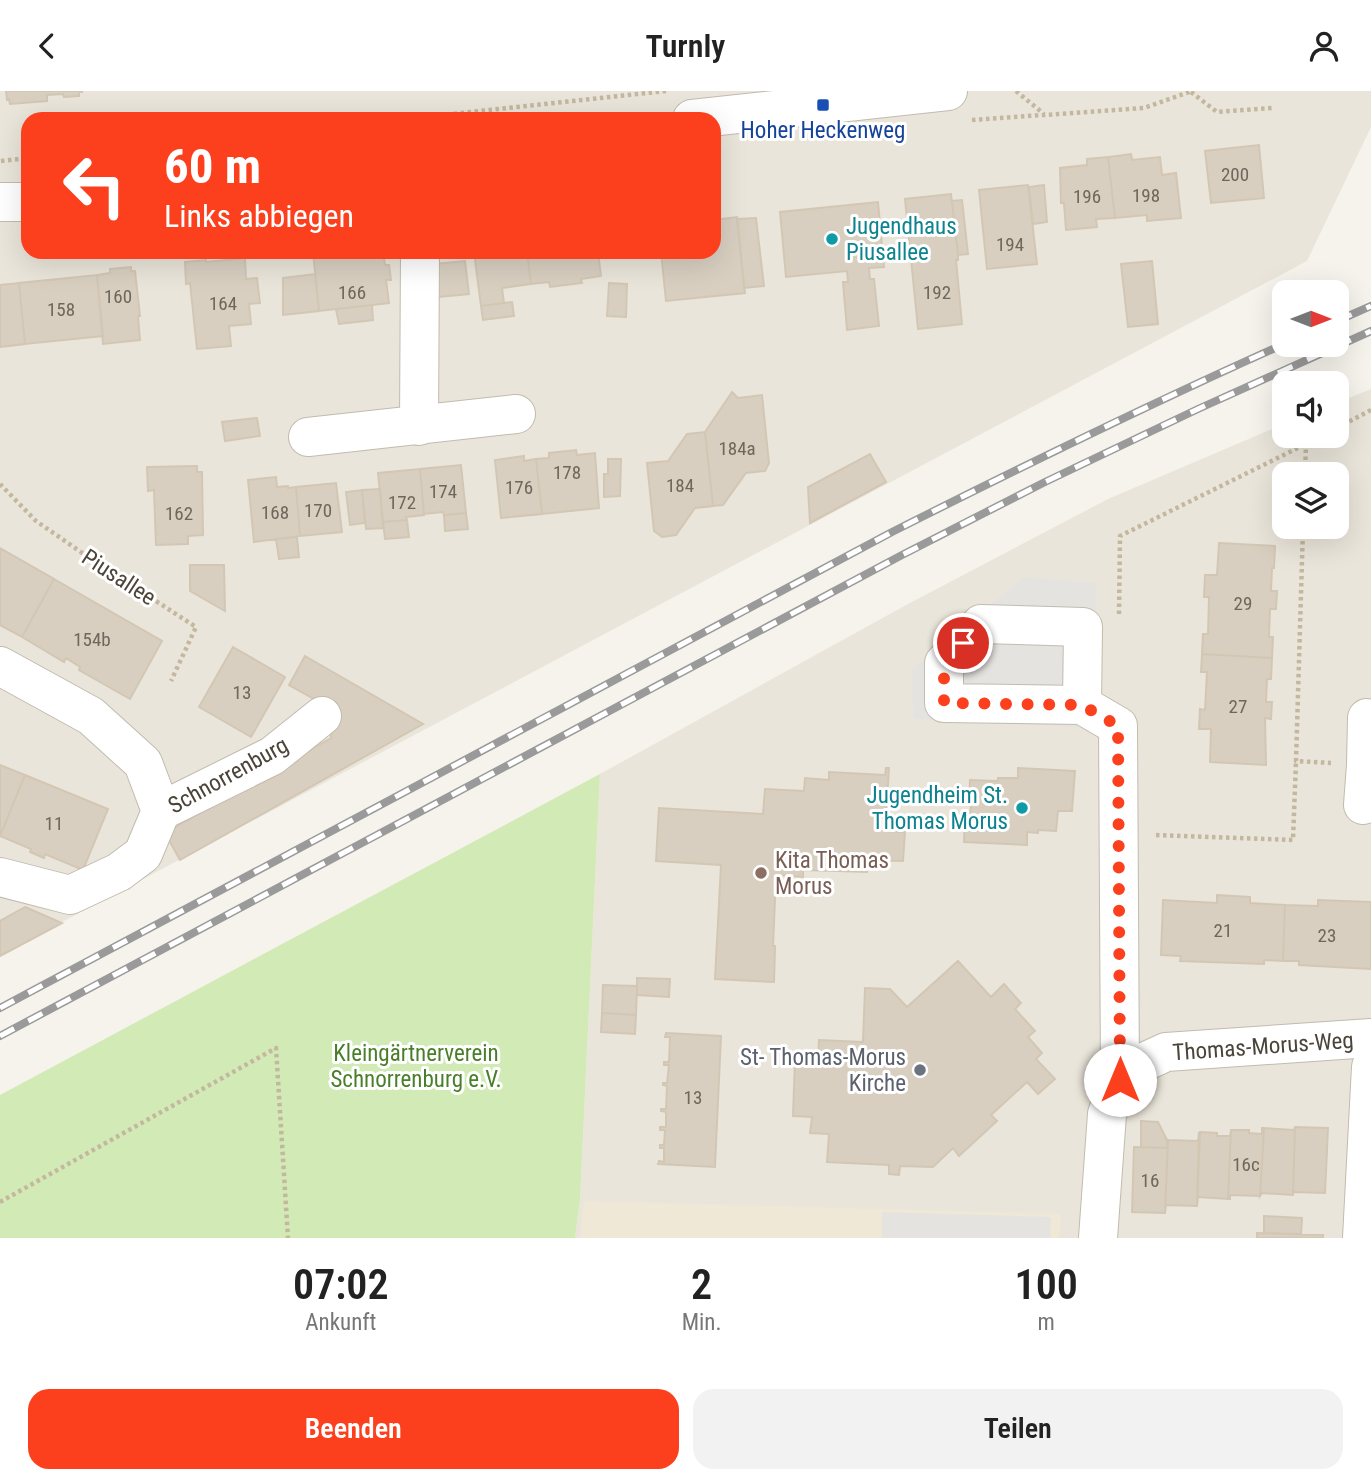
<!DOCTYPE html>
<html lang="de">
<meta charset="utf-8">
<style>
:root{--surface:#fff;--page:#f2f2f2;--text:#222;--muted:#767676;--accent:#fc3f1d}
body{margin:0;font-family:"Roboto Condensed",sans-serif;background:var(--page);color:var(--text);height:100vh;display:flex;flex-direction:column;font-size:26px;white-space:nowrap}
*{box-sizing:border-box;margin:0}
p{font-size:23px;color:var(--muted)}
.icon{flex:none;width:38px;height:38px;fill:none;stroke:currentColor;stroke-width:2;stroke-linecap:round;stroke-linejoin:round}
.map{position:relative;height:1147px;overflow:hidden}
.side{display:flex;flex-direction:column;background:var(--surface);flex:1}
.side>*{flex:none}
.hud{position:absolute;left:21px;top:21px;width:700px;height:147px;border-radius:21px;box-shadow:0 7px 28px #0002;background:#fc3f1d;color:#fff;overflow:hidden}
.needle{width:46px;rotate:90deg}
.controls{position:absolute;left:1272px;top:189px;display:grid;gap:14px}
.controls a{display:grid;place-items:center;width:77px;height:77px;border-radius:14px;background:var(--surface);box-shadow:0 7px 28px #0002;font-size:35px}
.pin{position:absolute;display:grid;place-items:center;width:60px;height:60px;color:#fff;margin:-30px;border:4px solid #fff;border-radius:50%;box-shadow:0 2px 7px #0007}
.me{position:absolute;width:77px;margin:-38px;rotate:0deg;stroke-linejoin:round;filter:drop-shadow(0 0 5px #0008)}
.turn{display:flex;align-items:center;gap:24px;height:147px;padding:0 28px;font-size:32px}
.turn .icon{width:91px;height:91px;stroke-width:2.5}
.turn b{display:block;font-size:49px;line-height:60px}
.eta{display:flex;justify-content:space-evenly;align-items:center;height:119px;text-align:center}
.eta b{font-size:42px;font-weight:600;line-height:49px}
.action{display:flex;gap:14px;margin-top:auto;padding:14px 28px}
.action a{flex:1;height:80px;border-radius:21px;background:var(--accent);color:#fff;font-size:28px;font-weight:600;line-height:80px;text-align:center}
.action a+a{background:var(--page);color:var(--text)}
header{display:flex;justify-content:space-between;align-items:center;height:91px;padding:0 28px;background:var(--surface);font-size:32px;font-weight:600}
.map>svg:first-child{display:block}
</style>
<header><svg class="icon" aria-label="back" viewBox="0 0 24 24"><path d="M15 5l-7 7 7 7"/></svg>Turnly<svg class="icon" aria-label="person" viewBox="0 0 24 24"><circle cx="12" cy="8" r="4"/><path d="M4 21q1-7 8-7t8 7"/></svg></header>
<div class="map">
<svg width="1371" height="1147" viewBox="0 0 1371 1147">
<rect width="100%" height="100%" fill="#f6f3ec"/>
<path fill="#eae5da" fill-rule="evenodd" d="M 0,0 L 1371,0 L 1371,36 L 1307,170 L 0,864 ZM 28,28 L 714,28 L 714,161 L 28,161 Z
M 1371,298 L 1371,1147 L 575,1147 L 580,1109 L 600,683 L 908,513 L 1108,408 L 1284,333 L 1284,345 L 1337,345 L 1337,312 ZM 1284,383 L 1337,383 L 1337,436 L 1284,436 Z"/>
<path fill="#efe8d6" d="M 584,1110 L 1061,1123 L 1059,1147 L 580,1147 Z"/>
<path fill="#d2eab5" d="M 600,683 L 580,1109 L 575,1147 L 0,1147 L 0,1004 Z"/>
<path fill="#e5e3e0" d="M 1024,486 L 1096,492 L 1095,637 L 913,628 L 912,578 Z
M 882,1121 L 1051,1126 L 1050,1147 L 882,1147 Z"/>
<path fill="#d8cfc1" stroke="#d3c7b4" stroke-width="2" d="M 6,0 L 82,0 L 82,1 L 79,1 L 79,5 L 64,6 L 63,3 L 47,4 L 47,10 L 10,13 L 9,8 L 7,9 Z
M 1259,54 L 1264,107 L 1211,112 L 1205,60 Z
M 1131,63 L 1132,69 L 1160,66 L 1162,84 L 1176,82 L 1181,127 L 1147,130 L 1147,124 L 1115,127 L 1108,66 Z
M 1108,66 L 1115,127 L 1096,128 L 1097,136 L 1066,139 L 1064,112 L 1061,112 L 1060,77 L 1087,74 L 1087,68 Z
M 1028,94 L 1037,173 L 987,178 L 979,99 Z
M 1044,94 L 1047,131 L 1033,133 L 1029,96 Z
M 951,103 L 958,164 L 958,169 L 956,169 L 962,233 L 918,238 L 905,108 Z
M 962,109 L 968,163 L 958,164 L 952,110 Z
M 878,111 L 884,176 L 869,177 L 870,188 L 874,188 L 879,235 L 847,239 L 843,191 L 848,191 L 847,180 L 786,186 L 780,121 Z
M 737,126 L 745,202 L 666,210 L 661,161 L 714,161 L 714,129 Z
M 756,127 L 764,195 L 744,197 L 737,128 Z
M 313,161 L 383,161 L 385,174 L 389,174 L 391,189 L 386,189 L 389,212 L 319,220 Z
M 474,161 L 527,161 L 531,193 L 502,197 L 504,212 L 481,215 Z
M 527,161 L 598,161 L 601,185 L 581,188 L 582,192 L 550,196 L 549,191 L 531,193 Z
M 245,167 L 246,188 L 257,187 L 260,212 L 249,213 L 251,233 L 229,235 L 231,255 L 197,258 L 190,192 L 186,193 L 185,171 L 206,169 L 206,171 Z
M 465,170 L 469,203 L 439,206 L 435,173 Z
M 1152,170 L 1158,233 L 1128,236 L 1121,173 Z
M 131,176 L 131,180 L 135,180 L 140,225 L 138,225 L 140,249 L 103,253 L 97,184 L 110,182 L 110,178 Z
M 315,183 L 319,220 L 283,224 L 283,187 Z
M 97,184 L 103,245 L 25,253 L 19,192 Z
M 19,192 L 25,253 L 0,256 L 0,194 Z
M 609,192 L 627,193 L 626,226 L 607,225 Z
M 512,211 L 514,225 L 483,229 L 481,215 Z
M 372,214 L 373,229 L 339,233 L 336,218 Z
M 732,301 L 738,307 L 762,304 L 769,372 L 765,380 L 746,382 L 723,414 L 713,415 L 705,341 Z
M 257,327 L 260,345 L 225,350 L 222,331 Z
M 705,341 L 713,415 L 695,417 L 676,444 L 662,446 L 654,440 L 647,372 L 668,370 L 687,343 Z
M 576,359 L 577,364 L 595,362 L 599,417 L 542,423 L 536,368 L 549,367 L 549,362 Z
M 870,363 L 886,391 L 810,432 L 808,396 Z
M 524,365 L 524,370 L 536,368 L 542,423 L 501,427 L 495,369 Z
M 608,368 L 621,368 L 620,405 L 604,406 L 604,383 L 608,383 Z
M 461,374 L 466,422 L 444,424 L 443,421 L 424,423 L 420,378 Z
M 197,375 L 197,381 L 202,381 L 203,444 L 188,445 L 188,453 L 156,454 L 154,399 L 148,400 L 147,376 Z
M 420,378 L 424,424 L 406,426 L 407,429 L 383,431 L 378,382 Z
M 276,386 L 277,396 L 288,395 L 288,397 L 296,396 L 300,445 L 254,451 L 248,389 Z
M 336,392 L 342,441 L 300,445 L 296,396 Z
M 380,398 L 383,437 L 366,438 L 362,399 Z
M 362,399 L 365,432 L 350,434 L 346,401 Z
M 466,422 L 468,438 L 445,440 L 444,424 Z
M 407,429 L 409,446 L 385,448 L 383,431 Z
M 297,446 L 299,466 L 279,468 L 276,448 Z
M 1219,452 L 1275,455 L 1274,477 L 1272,477 L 1271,500 L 1277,500 L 1276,518 L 1270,518 L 1269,546 L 1273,546 L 1272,567 L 1202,563 L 1203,543 L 1208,543 L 1209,506 L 1204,506 L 1205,484 L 1217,484 Z
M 0,457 L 54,488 L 22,546 L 0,534 Z
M 190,474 L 224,474 L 225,520 L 190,500 Z
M 54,488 L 162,550 L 130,608 L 79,579 L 80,576 L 66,567 L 64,571 L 22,546 Z
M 233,556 L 285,586 L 251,646 L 199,616 Z
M 1202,563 L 1272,567 L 1271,588 L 1267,588 L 1266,611 L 1272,611 L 1271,628 L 1265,627 L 1266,674 L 1210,671 L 1211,638 L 1199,638 L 1200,618 L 1205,619 L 1207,581 L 1201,581 Z
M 305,565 L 423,633 L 180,769 L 165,742 L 331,647 L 332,618 L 289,594 Z
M 0,674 L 25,684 L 0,745 Z
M 886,677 L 889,677 L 885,740 L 905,741 L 903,770 L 867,769 L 867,781 L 803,779 L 803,786 L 776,784 L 773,855 L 775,855 L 774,891 L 715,888 L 721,774 L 656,770 L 659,717 L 763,723 L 765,698 L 804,700 L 805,687 L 829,689 L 829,681 L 885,684 Z
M 1018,677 L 1075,680 L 1072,720 L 1058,720 L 1056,740 L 1038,739 L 1038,742 L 1027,741 L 1027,754 L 964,751 L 965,723 L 970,724 L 971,715 L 969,714 L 970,689 L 998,690 L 998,687 L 1018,687 Z
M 25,684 L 108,718 L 83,779 L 45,763 L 44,767 L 30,761 L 31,758 L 0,745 Z
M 1217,804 L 1250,806 L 1250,812 L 1285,814 L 1283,870 L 1264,869 L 1264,873 L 1180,870 L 1181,865 L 1161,864 L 1163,809 L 1217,812 Z
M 1318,809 L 1371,811 L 1371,878 L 1299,874 L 1299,870 L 1283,870 L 1285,814 L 1318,815 Z
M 25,816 L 62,832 L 0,865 L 0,830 Z
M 958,870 L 991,906 L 1004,893 L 1021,912 L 1015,918 L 1035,940 L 1028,946 L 1042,962 L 1036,968 L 1055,988 L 1038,1003 L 1027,991 L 991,1024 L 997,1030 L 959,1065 L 953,1057 L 933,1076 L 900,1075 L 899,1084 L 889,1083 L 889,1074 L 827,1071 L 829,1043 L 810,1042 L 812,1026 L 793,1025 L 795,969 L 818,970 L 819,949 L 863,951 L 865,897 L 890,898 L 907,916 Z
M 637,887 L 670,888 L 669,906 L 637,904 Z
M 603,894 L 637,895 L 636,924 L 602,922 Z
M 602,922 L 636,924 L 635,943 L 601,941 Z
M 666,942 L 721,945 L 715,1076 L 658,1073 L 659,1070 L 664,1071 L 664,1057 L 660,1057 L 660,1054 L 664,1054 L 665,1039 L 660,1039 L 660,1036 L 666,1036 L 666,1021 L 661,1020 L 661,1018 L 666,1018 L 667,995 L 663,994 L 663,992 L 667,992 L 669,974 L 664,974 L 664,971 L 669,971 L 670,946 L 665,946 Z
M 1141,1030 L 1158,1031 L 1167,1049 L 1167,1057 L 1141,1056 Z
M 1295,1036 L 1293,1104 L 1262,1102 L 1260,1105 L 1264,1037 L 1294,1039 Z
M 1295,1036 L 1328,1037 L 1325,1102 L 1293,1101 L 1293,1104 Z
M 1262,1037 L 1264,1037 L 1260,1105 L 1230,1104 L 1230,1108 L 1228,1108 L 1231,1039 L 1249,1039 L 1249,1042 L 1262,1043 Z
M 1231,1039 L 1228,1108 L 1198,1106 L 1197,1115 L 1200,1041 L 1217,1042 L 1217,1045 L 1230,1045 Z
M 1199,1041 L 1197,1115 L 1166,1114 L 1165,1122 L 1168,1049 L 1198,1050 Z
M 1167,1049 L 1168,1049 L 1165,1122 L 1132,1121 L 1134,1056 L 1167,1057 Z
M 1264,1125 L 1302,1127 L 1301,1143 L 1264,1142 Z
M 1257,1142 L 1323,1144 L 1323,1147 L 1257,1147 Z"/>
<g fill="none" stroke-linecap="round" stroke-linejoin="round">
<defs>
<path id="minor" d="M 692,28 L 948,0
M 0,111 L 28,111
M 419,335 L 420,161
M 308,346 L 516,323
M 0,575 L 91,625 L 143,672 L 161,720
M 1082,614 L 944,612 L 944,572 L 981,533 L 1083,536 L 1082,614 L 1118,635 L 1120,989 L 1107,1023 L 1098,1147
M 1366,674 L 1367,627
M 1363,714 L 1366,674 L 1371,674
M 0,786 L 70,804 L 119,781 L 143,763 L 161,720 L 272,665 L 322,625
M 1120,989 L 1142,972 L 1166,961 L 1371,947
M 1362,1147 L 1371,976"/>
</defs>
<use href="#minor" stroke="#c2bbae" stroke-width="40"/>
<path stroke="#c4b79f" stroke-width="4.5" stroke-dasharray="3.5 3.5" stroke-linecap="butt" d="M 1016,0 L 1044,23
M 1191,1 L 1217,21 L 1272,17
M 405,28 L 666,0
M 972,29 L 1144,17 L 1192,0
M 1,70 L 28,67
M 1337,337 L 1371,319
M 1305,383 L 1306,353
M 0,393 L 36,430 L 88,466 L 196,536 L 171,590
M 1303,436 L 1296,670 L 1331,672
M 1119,523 L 1120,445 L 1322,345
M 1156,744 L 1293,749 L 1296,670
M 0,1111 L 276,957 L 288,1147"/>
<use href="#minor" stroke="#fff" stroke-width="38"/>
<defs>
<path id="rail" d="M 1337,230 L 1371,215
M 0,917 L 892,441 C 1021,376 1152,312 1284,253
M 0,945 L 902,464 L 1045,391 L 1198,318 L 1371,240"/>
</defs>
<use href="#rail" stroke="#9a9a9a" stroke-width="8"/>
<use href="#rail" stroke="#fff" stroke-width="5" stroke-dasharray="16" stroke-linecap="butt"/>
</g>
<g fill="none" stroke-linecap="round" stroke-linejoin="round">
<path stroke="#fc3f1d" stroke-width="12" stroke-dasharray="0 21.6" d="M 963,552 L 944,572 L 944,612 L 1082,614 L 1118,635 L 1120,989"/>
</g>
<rect fill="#1a4fb4" stroke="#fff" stroke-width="2.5" x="816" y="7" width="14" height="14" rx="3.5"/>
<g fill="#0f9aa8" stroke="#fff" stroke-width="2.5">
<circle cx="832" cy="148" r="7"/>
<circle cx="1022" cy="717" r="7"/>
</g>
<circle fill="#8d6e63" stroke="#fff" stroke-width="2.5" cx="761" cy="782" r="7"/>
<circle fill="#6b7280" stroke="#fff" stroke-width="2.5" cx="920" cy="979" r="7"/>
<g text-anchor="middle" stroke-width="6" stroke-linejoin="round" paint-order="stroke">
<g font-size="19" fill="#6e675b">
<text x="1235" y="90">200</text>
<text x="1146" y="111">198</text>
<text x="1087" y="112">196</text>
<text x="1010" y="160">194</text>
<text x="352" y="208">166</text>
<text x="937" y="208">192</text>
<text x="118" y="212">160</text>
<text x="223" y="219">164</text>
<text x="61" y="225">158</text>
<text x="737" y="364">184a</text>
<text x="567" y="388">178</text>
<text x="680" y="401">184</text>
<text x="519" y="403">176</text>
<text x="443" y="407">174</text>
<text x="402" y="418">172</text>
<text x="318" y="426">170</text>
<text x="275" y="428">168</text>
<text x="179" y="429">162</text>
<text x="1243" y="519">29</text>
<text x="92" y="555">154b</text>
<text x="242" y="608">13</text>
<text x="1238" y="622">27</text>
<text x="54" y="739">11</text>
<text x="1223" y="846">21</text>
<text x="1327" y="851">23</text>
<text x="693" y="1013">13</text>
<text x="1246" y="1080">16c</text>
<text x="1150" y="1096">16</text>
</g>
<g font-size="23" fill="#164399" stroke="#fff">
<text x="823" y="47">Hoher Heckenweg</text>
</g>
<g font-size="23" fill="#0d838f" stroke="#fff" text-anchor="start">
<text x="846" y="143">Jugendhaus<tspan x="846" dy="26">Piusallee</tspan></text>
<text x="1008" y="712" text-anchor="end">Jugendheim St.<tspan x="1008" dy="26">Thomas Morus</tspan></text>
</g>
<g font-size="23" fill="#4b4439" stroke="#fff">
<text transform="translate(119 486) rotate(33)" y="8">Piusallee</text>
<text transform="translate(228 684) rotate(-29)" y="8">Schnorrenburg</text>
<text transform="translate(1263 955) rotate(-4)" y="8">Thomas-Morus-Weg</text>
</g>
<g font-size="23" fill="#785e54" stroke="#fff" text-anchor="start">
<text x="775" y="777">Kita Thomas<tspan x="775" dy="26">Morus</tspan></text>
</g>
<g font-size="23" fill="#4a7f2a" stroke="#fff">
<text x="416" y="970">Kleingärtnerverein<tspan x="416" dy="26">Schnorrenburg e.V.</tspan></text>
</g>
<g font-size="23" fill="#5b616d" stroke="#fff" text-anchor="end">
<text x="906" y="974">St- Thomas-Morus<tspan x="906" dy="26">Kirche</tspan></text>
</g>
</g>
</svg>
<div class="controls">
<a><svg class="needle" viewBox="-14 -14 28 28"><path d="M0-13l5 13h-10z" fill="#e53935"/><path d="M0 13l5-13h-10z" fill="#767676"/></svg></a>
<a><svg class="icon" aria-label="sound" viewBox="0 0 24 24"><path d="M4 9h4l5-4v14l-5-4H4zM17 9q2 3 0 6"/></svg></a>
<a><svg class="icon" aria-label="layers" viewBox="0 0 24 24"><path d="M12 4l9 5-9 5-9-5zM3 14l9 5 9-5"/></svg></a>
</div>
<div class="pin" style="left:963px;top:552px;background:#d93025"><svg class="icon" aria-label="arrive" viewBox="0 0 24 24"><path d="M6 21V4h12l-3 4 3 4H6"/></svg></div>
<svg class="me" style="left:1120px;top:989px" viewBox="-20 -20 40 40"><circle r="19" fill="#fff"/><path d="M0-13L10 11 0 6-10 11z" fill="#fc3f1d"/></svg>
<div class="hud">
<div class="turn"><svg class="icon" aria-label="left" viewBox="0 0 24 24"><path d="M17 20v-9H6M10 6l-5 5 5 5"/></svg><div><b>60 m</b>Links abbiegen</div></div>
</div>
</div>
<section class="side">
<div class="eta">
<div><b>07:02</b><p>Ankunft</p></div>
<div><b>2</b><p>Min.</p></div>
<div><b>100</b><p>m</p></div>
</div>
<div class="action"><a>Beenden</a><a>Teilen</a></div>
</section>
